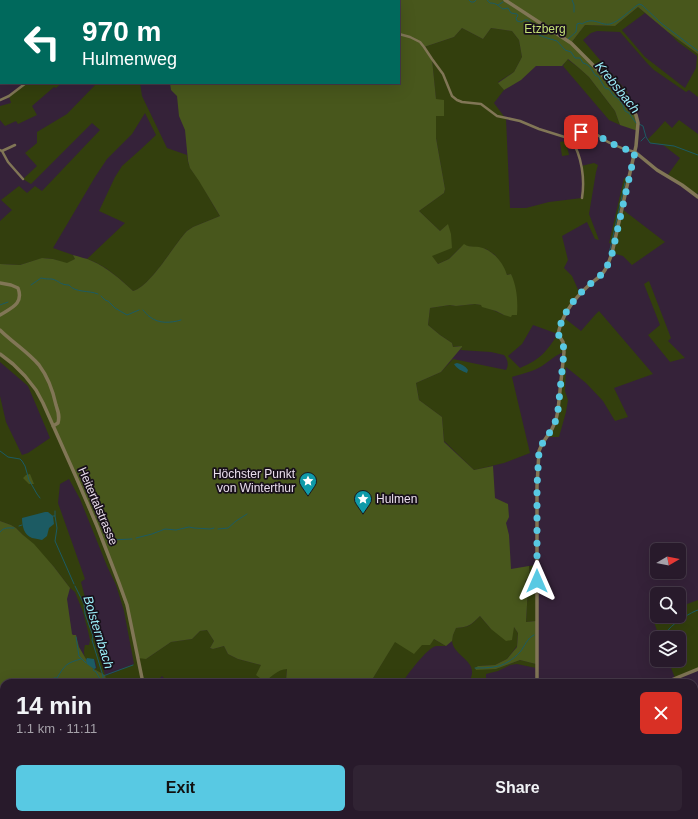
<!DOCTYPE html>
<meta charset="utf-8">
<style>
:root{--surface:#281a2b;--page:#302333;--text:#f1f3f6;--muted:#a5a1a9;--line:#443847;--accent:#58c9e3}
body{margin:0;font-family:Arial,sans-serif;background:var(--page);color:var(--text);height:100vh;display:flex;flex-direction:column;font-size:15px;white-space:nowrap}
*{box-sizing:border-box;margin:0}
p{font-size:13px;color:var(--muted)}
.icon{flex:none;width:22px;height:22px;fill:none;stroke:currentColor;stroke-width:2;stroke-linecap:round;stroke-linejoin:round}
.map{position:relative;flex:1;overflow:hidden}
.drawer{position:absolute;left:0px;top:679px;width:698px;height:140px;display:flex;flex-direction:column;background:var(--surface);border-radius:12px 12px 0 0;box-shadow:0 4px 16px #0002,0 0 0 1px var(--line)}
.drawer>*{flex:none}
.top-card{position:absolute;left:0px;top:0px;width:400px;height:84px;box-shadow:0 4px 16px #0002,0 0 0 1px var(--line);background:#00695c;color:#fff;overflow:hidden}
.needle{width:26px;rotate:80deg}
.tools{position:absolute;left:650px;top:543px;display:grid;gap:8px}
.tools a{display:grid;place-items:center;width:36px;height:36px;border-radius:6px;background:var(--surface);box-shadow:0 4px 16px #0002,0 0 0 1px var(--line);font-size:20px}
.pin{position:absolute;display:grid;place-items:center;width:34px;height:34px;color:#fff;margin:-17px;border-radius:8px;box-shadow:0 2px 6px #0006}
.me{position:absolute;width:44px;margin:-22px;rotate:0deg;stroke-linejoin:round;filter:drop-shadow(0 0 3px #0008)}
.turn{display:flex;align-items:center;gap:14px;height:84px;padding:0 16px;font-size:18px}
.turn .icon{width:52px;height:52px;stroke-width:2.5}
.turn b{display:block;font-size:28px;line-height:34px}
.round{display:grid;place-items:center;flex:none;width:42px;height:42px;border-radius:6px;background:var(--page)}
.headline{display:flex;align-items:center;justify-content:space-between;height:68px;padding:0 16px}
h1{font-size:24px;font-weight:600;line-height:30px}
.primary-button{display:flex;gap:8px;margin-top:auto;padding:8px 16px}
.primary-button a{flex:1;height:46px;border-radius:6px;background:var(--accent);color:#111;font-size:16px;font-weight:600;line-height:46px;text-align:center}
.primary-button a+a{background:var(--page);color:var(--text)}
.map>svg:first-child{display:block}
</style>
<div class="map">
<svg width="698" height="819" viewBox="0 0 698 819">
<rect width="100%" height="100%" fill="#352239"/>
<path fill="#333f0d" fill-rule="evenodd" d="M 638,7 L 645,13 L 622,30 L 645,57 L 685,88 L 696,68 L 697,56 L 678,42 L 668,32 L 698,54 L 698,97 L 689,90 L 686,92 L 654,70 L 647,63 L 620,32 L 597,31 L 591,33 L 583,40 L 628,93 L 621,96 L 571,43 L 585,25 L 615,26 Z
M 462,28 L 483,39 L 491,28 L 512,31 L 519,40 L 522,57 L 514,72 L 498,82 L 504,90 L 494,103 L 506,119 L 510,208 L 526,208 L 549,202 L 582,198 L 583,194 L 581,166 L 594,163 L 598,165 L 596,172 L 589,214 L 599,240 L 595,239 L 587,222 L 562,236 L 568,260 L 564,268 L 572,276 L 580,294 L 563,317 L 581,331 L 595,315 L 599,311 L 653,374 L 614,388 L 628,417 L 615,421 L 603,401 L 586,383 L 566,367 L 565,391 L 568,400 L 566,412 L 559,437 L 546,437 L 556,420 L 564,352 C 554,356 551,360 542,366 C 534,371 522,374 512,377 L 530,453 L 504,463 L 474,470 L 444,441 L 442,417 L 419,400 L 416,383 L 441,372 L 453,359 L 506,370 C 509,365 508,360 504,355 L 491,352 L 460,350 L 462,348 L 459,346 L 453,347 L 452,343 L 440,335 L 428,325 L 430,308 L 450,305 L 456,306 L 475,304 L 482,305 L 504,315 L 517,315 L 511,274 L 507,275 L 502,265 L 495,255 L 486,249 L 480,248 L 465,246 L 461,247 L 449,259 L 438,264 L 431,256 L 447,225 L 440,231 L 419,211 L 444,193 L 445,189 L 436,138 L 436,116 L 444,116 L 444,100 L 436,100 L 432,59 L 424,47 L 454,37 ZM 533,325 L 558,334 C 546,352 541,359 520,368 L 508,356 L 522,344 Z
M 567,59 L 579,68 L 589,77 L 615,111 L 620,125 L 609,120 L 563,66 Z
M 26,83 L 62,83 L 56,88 L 54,87 L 32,106 L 37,115 L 18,124 L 16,121 L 5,126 L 0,120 L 0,106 L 11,103 L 9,96 Z
M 97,83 L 140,83 L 142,96 L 167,148 L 187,155 C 188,169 194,172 201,183 C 207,194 213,205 220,216 L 193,227 L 187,231 C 173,246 151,286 133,291 C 119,278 105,265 87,259 L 125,223 L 99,211 L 115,177 L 122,166 L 140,150 L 156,135 L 145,113 L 132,134 L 107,159 L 95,177 L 53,248 L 73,255 L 75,259 L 67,264 L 53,259 L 43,258 L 20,265 L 0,264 L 0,221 L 12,210 L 1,200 L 19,186 L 27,193 L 35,186 L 42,191 L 100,130 L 92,123 L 31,184 L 23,179 L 37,166 L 25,153 L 37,143 L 37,132 L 67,114 Z
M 679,120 L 698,134 L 698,193 L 696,195 L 667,176 L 680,158 L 663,145 L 650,143 L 648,139 L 657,130 L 665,121 L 672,128 Z
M 566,141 L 569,155 L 562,156 L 560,142 Z
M 624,178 L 629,179 L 622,209 L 665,242 L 632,265 L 623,256 L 612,253 L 614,245 L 609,243 Z
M 649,281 L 671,338 L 668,341 L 685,358 L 670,362 L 648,335 L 660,325 L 644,284 Z
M 0,354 L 13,364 L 36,390 L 97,526 L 146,659 L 171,642 L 192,639 L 200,631 L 207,630 L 214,641 L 210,648 L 213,649 L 224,646 L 228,654 L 238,659 L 261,665 L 276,672 L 282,669 L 287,669 L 286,681 L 289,683 L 169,683 L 162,676 L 155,683 L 107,683 L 105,675 L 94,669 L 97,668 L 95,660 L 93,659 L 86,659 C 83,655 84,649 85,645 L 89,645 L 90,640 L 88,631 L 83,612 L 75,592 L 70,588 L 54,567 L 16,528 L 11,525 L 0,521 L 0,396 L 6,422 L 22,455 L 28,453 L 50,438 L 28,386 L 0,362 ZM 69,479 L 80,499 L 107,566 L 116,585 L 124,611 L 134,664 L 111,674 L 105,675 L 81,582 L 85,579 L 58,503 L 60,484 Z
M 537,565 L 536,621 L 526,622 L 528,587 L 525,581 L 530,576 L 529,566 Z
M 698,600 L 698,669 L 675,678 L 668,660 L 679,660 L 679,638 L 660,638 L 652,617 L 657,615 L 657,616 L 679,616 L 679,607 Z
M 480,616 L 491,629 L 514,627 L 518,633 L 517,646 L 507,659 L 495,665 L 478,666 L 496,669 L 520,660 L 536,664 L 536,668 L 517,664 L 510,665 L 498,671 L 486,674 L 486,683 L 474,682 L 473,683 L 468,683 C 483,661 452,657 452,640 C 452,636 454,632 456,628 C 470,627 471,625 480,616 Z
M 434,639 L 446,646 C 443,646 439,646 436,646 C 426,649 408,674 402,683 L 370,683 L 395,641 L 422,645 Z
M 93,815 L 117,815 L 121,819 L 91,819 Z
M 217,815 L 269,815 L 271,817 L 274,815 L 307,815 L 307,819 L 219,819 Z
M 348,815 L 372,815 L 374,819 L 350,819 Z
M 414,815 L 475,815 L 479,819 L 417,819 Z"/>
<path fill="#48571c" d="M 196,0 L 698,0 L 698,54 L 668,32 L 638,7 L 615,26 L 585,25 L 571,43 L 583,55 L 636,115 L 638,131 L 620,125 L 615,111 L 589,77 L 579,68 L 568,59 L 562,66 L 536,66 L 521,80 L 504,90 L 498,83 L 514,72 L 522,57 L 519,40 L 512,31 L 491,28 L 483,39 L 462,28 L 454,37 L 424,47 L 432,59 L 436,99 L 444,100 L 444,116 L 436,116 L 436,138 L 445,189 L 444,193 L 419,211 L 440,231 L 448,224 L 451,234 L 452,248 L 432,256 L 438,264 L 449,259 L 464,244 C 469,248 474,246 479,247 C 493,250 503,262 507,275 L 511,274 C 517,287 518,301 517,315 L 512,315 L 511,317 L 504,315 L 496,311 L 482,307 L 481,305 L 475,304 L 456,306 L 450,305 L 430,308 L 428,325 L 440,335 L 452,343 L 453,347 L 462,346 L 462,347 L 441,372 L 416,383 L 419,400 L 442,417 L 444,442 L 474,470 L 493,466 L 495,498 L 508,504 L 509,517 L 506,523 L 509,535 L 511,569 L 529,566 L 530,576 L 525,581 L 528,587 L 526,622 L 536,621 L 536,664 L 520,660 L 496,669 L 476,670 L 475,668 L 478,666 L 495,665 L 507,659 L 517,647 L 518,633 L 514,627 L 512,640 L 506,641 L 491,629 L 480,616 C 471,625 469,627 456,628 L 453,635 L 452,641 L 446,646 L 434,639 L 430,645 L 422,645 L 414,654 L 395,642 L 370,683 L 289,683 L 286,681 L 287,669 C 277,670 272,676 265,682 L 256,675 L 261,665 L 238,659 L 228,654 L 224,646 L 213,649 L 210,648 L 214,641 L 207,630 L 200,631 L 192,639 L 171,642 L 146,659 L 138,658 L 132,625 L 111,563 L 43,403 L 25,376 L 0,354 L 0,264 L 20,265 L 42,258 L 53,259 L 67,263 L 75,259 L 73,255 C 79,257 86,258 92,261 C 108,268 120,279 133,291 C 151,286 173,246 187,231 L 193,227 L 220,216 L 199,181 L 190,168 L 188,161 L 185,130 L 179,116 L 177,96 L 171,90 L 170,83 L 399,83 L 399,1 L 196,1 Z
M 30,474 L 34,484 L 29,484 L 23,478 L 26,475 Z
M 0,521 L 11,525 L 16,528 L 23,535 L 34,544 L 54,567 L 70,588 L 67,599 L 72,634 L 73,635 L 76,635 L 79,647 L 86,659 L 86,660 L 94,669 L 105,675 L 107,683 L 4,683 L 4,815 L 93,815 L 91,819 L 0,819 Z"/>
<path fill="#1c5b63" d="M 457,363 C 462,364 465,366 468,370 L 467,373 C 462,371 457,369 454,364 Z
M 45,512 L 48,512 L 53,516 L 54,524 L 49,528 L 47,536 L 42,540 C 39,539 36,539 32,538 C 24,535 22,526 22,518 Z
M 87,658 L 94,659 L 96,668 L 94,669 L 87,664 L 86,660 Z"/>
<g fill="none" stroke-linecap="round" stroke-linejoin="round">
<path stroke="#1c5b63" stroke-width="1" d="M 469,0 L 471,2 L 474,2 L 476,0
M 487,0 L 490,3 C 497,3 498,6 503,9 L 508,8 L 511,13 L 517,14 L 518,16 L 516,18 L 517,21 L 521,22 L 525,20 L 528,20 L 534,25 L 539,35 L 544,37 L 557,41 L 565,50 L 571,52 L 575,58 L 580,58 L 583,63 C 591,65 591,70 596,76 L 598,76 L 605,88 L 609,89 L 614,96 L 618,98 L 623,105 L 625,111 L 629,113 L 636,123
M 572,0 L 574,5 L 574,12
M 498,5 L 503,2
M 568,39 L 576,32 L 577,24 L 580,23 L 582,24 C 594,16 600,26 610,24 C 619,22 631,9 639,4 L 642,5 L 661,23 L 698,51
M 639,124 L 643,126 L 646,137 L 650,143 L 674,146 L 698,155
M 641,141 L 645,137
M 609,254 L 625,183
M 31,285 L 41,278 C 45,279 48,279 52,279 C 60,281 60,285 69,285 C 75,293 89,290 98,294
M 101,296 L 105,300 L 108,301 L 115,308 L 127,315 L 139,310
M 0,305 L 8,302
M 143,310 C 145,312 147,315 150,317 C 159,324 171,323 181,320
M 0,451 L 8,457 L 20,459 L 22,461 L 25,466 L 29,480 L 37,494 L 40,498
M 53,516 L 55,516 L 55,511
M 55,516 L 57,528 L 55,541 L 74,584
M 19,526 L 22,525
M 218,529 L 228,528 L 236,521 L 247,514
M 0,532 C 4,527 8,528 14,528
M 136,538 L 152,534 L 165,529 L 176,530 L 189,527 L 194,528 L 210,529 L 214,528
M 111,540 L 132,539
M 75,586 L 84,604 L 85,614 L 93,636 L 92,640 L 103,676 L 103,679 L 102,683
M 76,637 L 79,656 L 86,663
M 665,638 C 666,635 667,631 669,629 C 674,623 691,612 698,610
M 475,668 C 481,668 488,668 494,667 C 503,666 514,659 520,652 C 525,646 527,638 534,635
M 94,669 L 93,670 L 96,672 L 102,682
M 103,676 L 133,665
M 54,678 L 57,678 C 65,665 66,663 81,659
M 0,762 L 4,759
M 0,803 L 4,803
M 20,815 C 23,819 28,818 32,816
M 86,819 L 88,815
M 251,819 L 249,817 L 251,819"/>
<path stroke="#817656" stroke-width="2.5" d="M 214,0 L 214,1
M 128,1 L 130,0
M 399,34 L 410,37 L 420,42 L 424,47 L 432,59 L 443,74 L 452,96 L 457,100 L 462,102 L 481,104 L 497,116 L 520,121 L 539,129 L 571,139
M 0,100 L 9,96 L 26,83
M 571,139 C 576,136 582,130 588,131 C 594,131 604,140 610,143 C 618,147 626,150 635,152
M 571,139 C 582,156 585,179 582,198
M 0,150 L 2,151 L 15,145
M 2,151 L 8,162 L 23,179
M 320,815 L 321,819
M 372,815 L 374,819
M 475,815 L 479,819"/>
<path stroke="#817656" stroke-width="3.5" d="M 505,0 L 571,43 L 596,68 L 628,104 L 636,115 L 638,123 L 636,146 L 612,253 C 610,259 608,265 605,270 C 601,277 592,282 587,287 C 573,300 562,315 558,334 L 563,342 L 564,352 L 558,410 L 556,420 L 552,429 L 542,444 L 539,451 L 537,486 L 537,683
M 635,152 L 657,170 L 682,185 L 698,197
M 0,283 L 11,285 L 18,288 C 24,304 11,308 0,315
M 0,330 C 12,342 28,352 39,365 C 48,377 53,391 56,405 C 58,411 60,416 58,423 L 53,426
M 0,354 L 13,364 L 25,376 L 36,390 L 43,403 L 76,477 L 97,526 L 119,583 L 127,605 L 143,683
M 664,683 L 698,669
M 694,747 L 698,750
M 217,815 L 219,819
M 409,819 L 413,815"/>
</g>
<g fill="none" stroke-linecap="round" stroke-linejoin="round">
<path stroke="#58c9e3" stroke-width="7" stroke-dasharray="0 12.6" d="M 537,581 L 537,486 L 539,451 L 542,444 L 552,429 L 556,420 L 558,410 L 564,352 L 563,342 L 558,334 C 562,314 574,298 589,285 C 594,281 601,276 605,270 C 608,265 610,259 612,254 L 635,152 C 618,148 604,140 590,130 L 581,132"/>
</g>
<defs>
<symbol id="sight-pin" viewBox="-11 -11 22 30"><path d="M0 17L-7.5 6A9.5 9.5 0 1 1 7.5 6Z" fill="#0f9aa8" stroke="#18101a"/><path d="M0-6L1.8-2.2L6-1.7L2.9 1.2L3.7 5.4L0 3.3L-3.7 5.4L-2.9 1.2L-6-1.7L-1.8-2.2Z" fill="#fff"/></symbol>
</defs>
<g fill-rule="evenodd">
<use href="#sight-pin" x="298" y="471" width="20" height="27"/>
<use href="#sight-pin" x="353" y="489" width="20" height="27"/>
</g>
<g text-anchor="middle" stroke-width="3.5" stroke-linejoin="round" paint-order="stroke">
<g font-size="12" fill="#c4e077" stroke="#18101a">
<text x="545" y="33">Etzberg</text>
</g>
<g font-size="12" fill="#eadeed" stroke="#18101a" text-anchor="end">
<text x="295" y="478">Höchster Punkt<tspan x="295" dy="14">von Winterthur</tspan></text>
<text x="376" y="503" text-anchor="start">Hulmen</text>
</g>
<g font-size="12" fill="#eadeed" stroke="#18101a">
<text transform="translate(98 506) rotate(67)" y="4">Heitertalstrasse</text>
</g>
<g font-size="13" font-style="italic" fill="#9ceff9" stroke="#18101a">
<text transform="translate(618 87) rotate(51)" y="5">Krebsbach</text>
<text transform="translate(99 632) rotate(73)" y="5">Bolsternbach</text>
</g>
</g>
</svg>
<div class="tools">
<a><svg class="needle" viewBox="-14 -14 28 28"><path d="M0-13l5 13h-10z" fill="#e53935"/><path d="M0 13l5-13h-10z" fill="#a5a1a9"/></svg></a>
<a><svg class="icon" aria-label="search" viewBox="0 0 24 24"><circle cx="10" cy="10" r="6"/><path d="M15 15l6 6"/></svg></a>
<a><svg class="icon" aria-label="layers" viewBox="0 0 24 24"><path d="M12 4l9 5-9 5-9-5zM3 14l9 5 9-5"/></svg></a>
</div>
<div class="pin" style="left:581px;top:132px;background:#d93025"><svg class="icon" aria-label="arrive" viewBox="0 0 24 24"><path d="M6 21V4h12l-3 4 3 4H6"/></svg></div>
<svg class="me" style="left:537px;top:581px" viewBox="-20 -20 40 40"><path d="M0-17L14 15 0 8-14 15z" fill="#58c9e3" stroke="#fff" stroke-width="4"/></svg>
<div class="top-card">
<div class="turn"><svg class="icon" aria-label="left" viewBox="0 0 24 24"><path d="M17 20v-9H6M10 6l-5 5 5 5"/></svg><div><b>970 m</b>Hulmenweg</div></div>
</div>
<section class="drawer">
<div class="headline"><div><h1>14 min</h1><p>1.1 km · 11:11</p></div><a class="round" style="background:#d93025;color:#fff"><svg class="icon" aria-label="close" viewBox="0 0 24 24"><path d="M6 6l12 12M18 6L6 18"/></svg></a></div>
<div class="primary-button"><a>Exit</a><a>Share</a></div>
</section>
</div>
